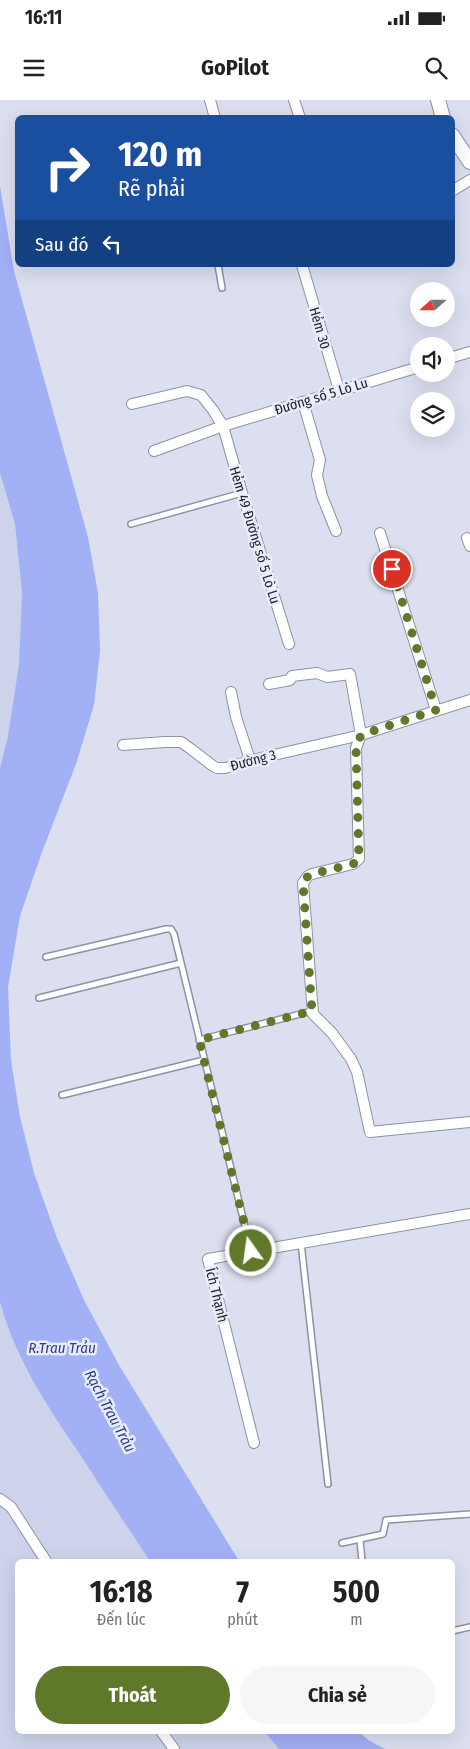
<!DOCTYPE html>
<html lang="vi">
<meta charset="utf-8">
<style>
:root{--surface:#fff;--page:#f6f6f6;--text:#222;--muted:#767676;--accent:#60782a}
body{margin:0;font-family:"Fira Sans Condensed",sans-serif;background:var(--page);color:var(--text);height:100vh;display:flex;flex-direction:column;font-size:19px;white-space:nowrap}
*{box-sizing:border-box;margin:0}
p{font-size:16px;color:var(--muted)}
.icon{flex:none;width:28px;height:28px;fill:none;stroke:currentColor;stroke-width:2;stroke-linecap:round;stroke-linejoin:round}
.map{position:relative;flex:1;overflow:hidden}
.drawer{position:absolute;left:15px;top:1459px;width:440px;height:175px;display:flex;flex-direction:column;background:var(--surface);border-radius:8px;box-shadow:0 5px 20px #0002}
.drawer>*{flex:none}
.guide{position:absolute;left:15px;top:15px;width:440px;height:152px;border-radius:8px;box-shadow:0 5px 20px #0002;background:#1a4fa0;color:#fff;overflow:hidden}
.needle{width:32px;rotate:249deg}
.fabs{position:absolute;left:410px;top:182px;display:grid;gap:10px}
.fabs a{display:grid;place-items:center;width:45px;height:45px;border-radius:50%;background:var(--surface);box-shadow:0 5px 20px #0002;font-size:25px}
.pin{position:absolute;display:grid;place-items:center;width:42px;height:42px;color:#fff;margin:-21px;border:2px solid #fff;border-radius:50%;box-shadow:0 1px 5px #0007}
.me{position:absolute;width:55px;margin:-28px;rotate:346deg;stroke-linejoin:round;filter:drop-shadow(0 0 4px #0008)}
.turn{display:flex;align-items:center;gap:18px;height:105px;padding:0 20px;font-size:22px}
.turn .icon{width:65px;height:65px;stroke-width:2.5}
.turn b{display:block;font-size:35px;line-height:42px}
.then{display:flex;align-items:center;height:48px;padding:0 20px;background:#0003;gap:10px;font-size:19px}
.eta{display:flex;justify-content:space-evenly;align-items:center;height:85px;text-align:center}
.eta b{font-size:30px;font-weight:700;line-height:35px}
.action{display:flex;gap:10px;margin-top:auto;padding:10px 20px}
.action a{flex:1;height:58px;border-radius:30px;background:var(--accent);color:#fff;font-size:20px;font-weight:700;line-height:58px;text-align:center}
.action a+a{background:var(--page);color:var(--text)}
.status{display:flex;justify-content:space-between;align-items:center;height:35px;padding:0 25px;background:var(--surface);direction:ltr}
.status svg{height:14px;fill:currentColor}
header{display:flex;justify-content:space-between;align-items:center;height:65px;padding:0 20px;background:var(--surface);font-size:22px;font-weight:700}
.map>svg:first-child{display:block}
</style>
<div class="status"><b>16:11</b><svg viewBox="0 0 49 12"><path d="M0 12V9h3v3zM5 12V6h3v6zM10 12V3h3v9zM15 12V0h3v12zM26 1h20v11H26zM47 4h2v5h-2z"/></svg></div>
<header><svg class="icon" aria-label="menu" viewBox="0 0 24 24"><path d="M4 6h16M4 12h16M4 18h16"/></svg>GoPilot<svg class="icon" aria-label="search" viewBox="0 0 24 24"><circle cx="10" cy="10" r="6"/><path d="M15 15l6 6"/></svg></header>
<div class="map">
<svg width="470" height="1649" viewBox="0 0 470 1649">
<rect width="100%" height="100%" fill="#dbdff0"/>
<path fill="#cdd3ea" d="M 0,373 L 15,424 L 22,493 L 19,564 L 8,636 L 0,668 Z
M 0,1202 L 6,1223 L 24,1265 L 47,1305 L 150,1461 L 18,1461 L 18,1631 L 264,1631 L 279,1649 L 0,1649 Z"/>
<path fill="#a2b1f5" d="M 0,86 L 14,171 L 88,437 L 98,493 L 100,551 L 94,605 L 76,664 L 42,752 L 20,816 L 8,887 L 11,960 L 20,1017 L 34,1073 L 57,1138 L 84,1200 L 119,1265 L 239,1461 L 150,1461 C 126,1425 102,1389 79,1353 C 47,1306 15,1258 0,1202 L 0,668 L 8,636 L 19,564 L 22,493 L 15,424 L 0,373 Z
M 264,1631 L 357,1631 L 370,1641 L 385,1649 L 279,1649 Z"/>
<g fill="none" stroke-linecap="round" stroke-linejoin="round">
<defs>
<path id="service" d="M 218,165 L 222,188
M 131,424 L 242,393
M 46,857 L 166,829 L 171,829 L 174,834 L 251,1151
M 39,898 L 181,863
M 199,940 L 312,911
M 62,995 L 204,960
M 301,1143 L 328,1384
M 360,1440 L 362,1461
M 342,1443 L 383,1434 L 386,1420 L 470,1414
M 452,1531 L 470,1527"/>
<path id="minor" d="M 210,0 L 215,18
M 294,0 L 300,18
M 452,91 L 470,80
M 302,165 L 339,290
M 446,259 L 470,252
M 303,302 L 320,360 L 317,375 L 322,396 L 336,431
M 132,304 L 187,291 L 201,295 L 213,310 L 223,326 L 242,393 L 289,544
M 154,351 L 223,326 L 419,267
M 380,433 L 436,610
M 467,438 L 470,446
M 269,584 L 290,580 L 292,576 L 317,573 L 327,577 L 350,574 L 361,635
M 231,592 L 236,617 L 250,660
M 361,635 L 356,648 L 359,759 L 353,764 L 312,774 L 308,776 L 303,783 L 313,914 L 332,933 L 351,959 L 357,972 L 370,1032 L 470,1022
M 123,645 L 165,642 L 181,642 L 191,649 L 213,666 L 217,668 L 225,668 L 261,658 L 361,635 L 470,600
M 254,1343 L 208,1159 L 470,1114
M 0,1399 L 11,1407 L 46,1461
M 161,1631 L 174,1649"/>
<path id="tertiary" d="M 438,0 L 443,18
M 452,35 L 470,62"/>
</defs>
<use href="#service" stroke="#8e92a1" stroke-width="8"/>
<use href="#minor" stroke="#8e92a1" stroke-width="12"/>
<use href="#tertiary" stroke="#8e92a1" stroke-width="16"/>
<use href="#service" stroke="#fff" stroke-width="5"/>
<use href="#minor" stroke="#fff" stroke-width="10"/>
<use href="#tertiary" stroke="#fff" stroke-width="14"/>
</g>
<g fill="none" stroke-linecap="round" stroke-linejoin="round">
<path stroke="#60782a" stroke-width="9" stroke-dasharray="0 16.2" d="M 251,1151 L 199,940 L 312,911 L 303,783 L 308,776 L 312,774 L 353,764 L 359,759 L 356,648 L 361,635 L 436,610 L 392,469"/>
</g>
<g text-anchor="middle" stroke-width="5" stroke-linejoin="round" paint-order="stroke">
<g font-size="14" fill="#212228" stroke="#e8edfd">
<text transform="translate(320 228) rotate(74)" y="5">Hẻm 30</text>
<text transform="translate(321 296) rotate(-17)" y="5">Đường số 5 Lò Lu</text>
<text transform="translate(255 435) rotate(73)" y="5">Hẻm 49 Đường số 5 Lò Lu</text>
<text transform="translate(253 660) rotate(-15)" y="5">Đường 3</text>
<text transform="translate(217 1195) rotate(76)" y="5">Ích Thạnh</text>
</g>
<g font-size="15" font-style="italic" fill="#313987" stroke="#e8edfd">
<text x="62" y="1253">R.Trau Trảu</text>
<text transform="translate(110 1311) rotate(62)" y="5">Rạch Trau Trảu</text>
</g>
</g>
</svg>
<div class="fabs">
<a><svg class="needle" viewBox="-14 -14 28 28"><path d="M0-13l5 13h-10z" fill="#e53935"/><path d="M0 13l5-13h-10z" fill="#767676"/></svg></a>
<a><svg class="icon" aria-label="sound" viewBox="0 0 24 24"><path d="M4 9h4l5-4v14l-5-4H4zM17 9q2 3 0 6"/></svg></a>
<a><svg class="icon" aria-label="layers" viewBox="0 0 24 24"><path d="M12 4l9 5-9 5-9-5zM3 14l9 5 9-5"/></svg></a>
</div>
<div class="pin" style="left:392px;top:469px;background:#d93025"><svg class="icon" aria-label="arrive" viewBox="0 0 24 24"><path d="M6 21V4h12l-3 4 3 4H6"/></svg></div>
<svg class="me" style="left:251px;top:1151px" viewBox="-20 -20 40 40"><circle r="17" fill="#60782a" stroke="#fff" stroke-width="3"/><path d="M0-11L8 9 0 5-8 9z" fill="#fff"/></svg>
<div class="guide">
<div class="turn"><svg class="icon" aria-label="right" viewBox="0 0 24 24"><path d="M7 20v-9h11M14 6l5 5-5 5"/></svg><div><b>120 m</b>Rẽ phải</div></div>
<div class="then">Sau đó<svg class="icon" aria-label="left" viewBox="0 0 24 24"><path d="M17 20v-9H6M10 6l-5 5 5 5"/></svg></div>
</div>
<section class="drawer">
<div class="eta">
<div><b>16:18</b><p>Đến lúc</p></div>
<div><b>7</b><p>phút</p></div>
<div><b>500</b><p>m</p></div>
</div>
<div class="action"><a>Thoát</a><a>Chia sẻ</a></div>
</section>
</div>
